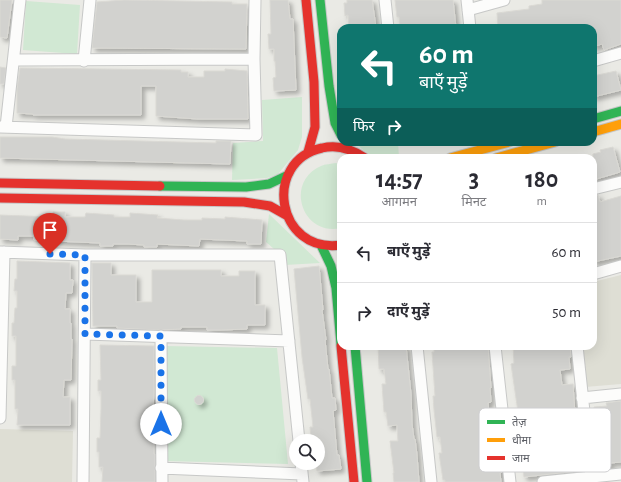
<!DOCTYPE html>
<html lang="hi">
<meta charset="utf-8">
<style>
:root{--surface:#fff;--page:#f7f7f7;--text:#2b2b33;--muted:#7c7c81;--line:#e1e1e2}
body{margin:0;font-family:"Alegreya Sans","Noto Sans Devanagari",sans-serif;background:var(--page);color:var(--text);height:100vh;display:flex;flex-direction:column;font-size:15px;white-space:nowrap}
*{box-sizing:border-box;margin:0}
p{font-size:13px;color:var(--muted)}
.icon{flex:none;width:22px;height:22px;fill:none;stroke:currentColor;stroke-width:2;stroke-linecap:round;stroke-linejoin:round}
.map{position:relative;flex:1;overflow:hidden}
.drawer{position:absolute;left:337px;top:154px;width:260px;height:196px;display:flex;flex-direction:column;background:var(--surface);border-radius:12px;box-shadow:0 4px 16px #0002}
.drawer>*{flex:none}
.hud{position:absolute;left:337px;top:24px;width:260px;height:122px;border-radius:12px;box-shadow:0 4px 16px #0002;background:#0f766e;color:#fff;overflow:hidden}
.buttons{position:absolute;left:289px;top:434px;display:grid;gap:8px}
.buttons a{display:grid;place-items:center;width:36px;height:36px;border-radius:50%;background:var(--surface);box-shadow:0 4px 16px #0002;font-size:20px}
.pin{position:absolute;display:grid;place-items:center;width:34px;height:34px;color:#fff;margin:-41px -17px;border-radius:50% 50% 50% 0;rotate:-45deg;box-shadow:0 0 4px #0007}
.pin .icon{rotate:45deg}
.me{position:absolute;width:44px;margin:-22px;rotate:0deg;stroke-linejoin:round;filter:drop-shadow(0 0 3px #0008)}
.turn{display:flex;align-items:center;gap:14px;height:84px;padding:0 16px;font-size:18px}
.turn .icon{width:52px;height:52px;stroke-width:2.5}
.turn b{display:block;font-size:28px;line-height:34px}
.then{display:flex;align-items:center;height:38px;padding:0 16px;background:#0003;gap:8px;font-size:15px}
.eta{display:flex;justify-content:space-evenly;align-items:center;height:68px;text-align:center}
.eta b{font-size:24px;font-weight:700;line-height:28px}
ul{padding:0;list-style:none}
li{display:flex;align-items:center;gap:12px;height:60px;padding:0 16px;border-top:1px solid var(--line)}
li div{flex:1}
li b{display:block;font-size:15px}
li em{font-style:normal}
.map>svg:first-child{display:block}
</style>
<div class="map">
<svg width="621" height="482" viewBox="0 0 621 482">
<defs>
<filter id="shadow"><feDropShadow dx="3.5" dy="3.5" stdDeviation="2" flood-color="#0004"/></filter>
</defs>
<rect width="100%" height="100%" fill="#eaeae5"/>
<path fill="#deded4" d="M 621,275 L 621,384 L 585,387 L 583,346 L 593,346 L 593,282 Z
M 0,429 L 73,431 L 72,482 L 0,482 Z"/>
<path fill="#d1e8d3" d="M 26,1 L 80,5 L 77,54 L 23,50 Z
M 302,97 L 302,137 L 298,150 L 278,174 L 267,178 L 232,180 L 233,143 L 263,141 L 262,100 Z
M 355,142 L 398,142 L 399,158 C 379,158 369,158 355,142 Z
M 336,163 L 341,165 L 341,228 C 302,237 284,182 321,166 C 325,164 331,164 336,163 Z
M 269,214 L 320,263 L 285,265 L 282,256 L 266,242 Z
M 165,346 L 277,348 L 288,464 L 164,461 Z"/>
<path fill="#d2d2cf" stroke="#dad9d4" filter="url(#shadow)" d="M 0,0 L 12,0 L 7,38 L 0,37 Z
M 124,0 L 232,2 L 232,4 L 247,4 L 246,49 L 92,48 L 97,2 Z
M 270,0 L 288,0 L 290,19 L 293,19 L 296,90 L 274,91 L 273,78 L 276,77 L 275,61 L 274,61 L 274,49 L 269,49 L 268,34 L 271,34 Z
M 347,0 L 372,0 L 376,27 L 349,28 L 348,15 L 345,16 L 344,3 L 347,3 Z
M 395,0 L 453,0 L 456,28 L 404,28 L 403,25 L 400,26 L 399,17 L 397,17 Z
M 542,0 L 621,0 L 621,44 L 604,50 L 602,44 L 593,47 L 593,28 L 498,28 L 497,13 L 529,9 L 529,6 L 542,4 Z
M 0,67 L 6,68 L 4,84 L 0,84 Z
M 20,68 L 181,70 L 181,72 L 188,72 L 188,77 L 204,77 L 204,71 L 225,71 L 225,69 L 247,71 L 248,119 L 198,119 L 156,116 L 156,86 L 141,86 L 141,115 L 33,115 L 33,114 L 17,113 L 17,89 Z
M 616,71 L 621,90 L 593,97 L 593,76 Z
M 0,137 L 52,137 L 65,139 L 216,143 L 216,141 L 231,141 L 230,164 L 0,158 Z
M 613,147 L 620,172 L 593,180 L 593,154 L 601,152 L 600,150 Z
M 598,195 L 600,202 L 621,196 L 621,256 L 593,262 L 593,196 Z
M 53,212 L 65,212 L 65,217 L 85,217 L 86,213 L 114,215 L 114,217 L 130,217 L 130,213 L 158,215 L 157,218 L 184,220 L 202,220 L 202,218 L 225,219 L 225,217 L 262,220 L 261,244 L 247,244 L 247,241 L 200,239 L 199,246 L 157,244 L 157,247 L 144,247 L 144,245 L 128,244 L 113,244 L 113,246 L 100,246 L 100,243 L 34,240 L 34,236 L 18,236 L 18,240 L 0,239 L 0,215 L 53,217 Z
M 17,261 L 70,263 L 70,280 L 73,280 L 72,293 L 66,293 L 65,309 L 70,309 L 70,323 L 71,323 L 71,339 L 72,339 L 71,380 L 64,380 L 63,397 L 70,397 L 70,425 L 17,425 L 18,409 L 15,409 L 15,380 L 12,380 L 12,366 L 16,366 L 16,336 L 12,336 L 12,323 L 14,323 L 15,308 L 17,308 L 17,291 L 14,291 L 15,279 L 17,279 Z
M 92,263 L 111,263 L 111,275 L 136,275 L 136,302 L 152,302 L 152,270 L 221,270 L 221,276 L 239,276 L 239,271 L 255,271 L 255,305 L 265,305 L 265,325 L 247,325 L 247,329 L 220,330 L 207,330 L 207,327 L 181,327 L 181,329 L 159,330 L 117,328 L 117,326 L 93,326 Z
M 319,266 L 323,310 L 322,310 L 326,340 L 325,340 L 328,369 L 329,369 L 332,398 L 335,398 L 336,410 L 333,411 L 337,455 L 339,455 L 341,469 L 317,471 L 316,463 L 318,463 L 318,441 L 311,441 L 310,427 L 313,427 L 310,399 L 308,399 L 302,357 L 294,269 Z
M 100,345 L 154,346 L 154,392 L 153,408 L 154,408 L 154,454 L 155,454 L 155,482 L 102,482 L 103,467 L 99,467 L 99,452 L 97,452 L 97,438 L 100,438 L 101,409 L 101,391 L 98,391 L 98,380 L 101,380 Z
M 378,346 L 406,346 L 411,394 L 412,424 L 414,439 L 415,439 L 417,455 L 419,482 L 394,482 L 393,473 L 394,473 L 390,441 L 398,441 L 397,425 L 388,426 L 386,412 L 384,412 L 382,384 L 386,384 L 384,369 L 379,369 Z
M 434,346 L 488,346 L 491,388 L 490,388 L 491,402 L 488,403 L 491,432 L 497,431 L 498,460 L 501,460 L 502,472 L 500,473 L 501,482 L 445,482 L 445,480 L 443,480 L 439,453 L 442,453 L 440,437 L 437,437 L 434,410 L 433,396 L 435,396 L 432,352 L 434,352 Z
M 513,346 L 570,346 L 571,357 L 569,357 L 570,369 L 560,370 L 562,385 L 573,384 L 575,414 L 576,414 L 579,443 L 580,443 L 582,456 L 576,457 L 578,471 L 524,477 L 519,435 L 520,435 L 519,419 L 511,364 L 514,363 Z
M194.5 400a4.5 4.5 0 1 1 9 0a4.5 4.5 0 1 1-9 0Z
M 621,401 L 621,462 L 610,463 L 610,467 L 597,469 L 594,442 L 598,441 L 594,407 L 607,406 L 606,403 Z"/>
<g fill="none" stroke-linecap="round" stroke-linejoin="round">
<defs>
<path id="street" d="M 385,0 L 388,28
M 467,0 L 470,28
M 468,10 L 504,0
M 14,60 L 254,59
M 84,61 L 90,0
M 593,61 L 621,53
M 0,127 L 256,135 L 254,59 L 255,0
M 6,127 L 20,0
M 593,189 L 621,182
M 0,252 L 85,255 L 280,255 L 299,441
M 593,274 L 621,266
M 85,334 L 289,341
M 161,336 L 162,482
M 417,346 L 431,482
M 495,346 L 510,482
M 577,346 L 591,477
M 582,398 L 621,394
M 0,418 L 4,252
M 301,463 L 303,482
M 161,468 L 302,474
M 83,482 L 85,255
M 543,482 L 621,474"/>
<path id="fast" d="M 320,0 L 329,86 L 335,123 L 341,135
M 593,119 L 621,111
M 160,186 L 246,187 L 269,184 L 286,176
M 321,245 L 331,266 L 336,288 L 341,344
M 355,346 L 367,482"/>
<path id="slow" d="M 593,132 L 621,124
M 450,158 L 509,142
M 496,158 L 555,142"/>
<path id="jam" d="M 306,0 L 314,82 L 315,127 L 308,152
M 0,183 L 160,186
M 0,198 L 244,202 L 270,206 L 286,215
M 341,245 C 276,254 262,161 322,148 C 338,144 352,149 365,158
M 341,346 L 354,482"/>
</defs>
<use href="#street" stroke="#c7c8c7" stroke-width="13"/>
<use href="#fast" stroke="#c6c7c7" stroke-width="11"/>
<use href="#slow" stroke="#c6c7c7" stroke-width="11"/>
<use href="#jam" stroke="#c6c7c7" stroke-width="11"/>
<use href="#street" stroke="#fcfcfb" stroke-width="11"/>
<use href="#fast" stroke="#30b455" stroke-width="9"/>
<use href="#slow" stroke="#ff9f0a" stroke-width="9"/>
<use href="#jam" stroke="#e5322d" stroke-width="9"/>
</g>
<g fill="none" stroke-linecap="round" stroke-linejoin="round">
<path stroke="#1a73e8" stroke-width="7" stroke-dasharray="0 12.6" d="M 50,254 L 85,255 L 85,334 L 161,336 L 161,424"/>
</g>
<rect x="479" y="408" width="132" height="64" rx="6" fill="#fff" stroke="#ceced0" stroke-width="1"/>
<rect x="487" y="420" width="18" height="4" fill="#30b455"/>
<rect x="487" y="438" width="18" height="4" fill="#ff9f0a"/>
<rect x="487" y="456" width="18" height="4" fill="#e5322d"/>
<g font-size="11" fill="#5a5c63">
<text x="512" y="426">तेज़</text>
<text x="512" y="444">धीमा</text>
<text x="512" y="462">जाम</text>
</g>
</svg>
<div class="buttons">
<a><svg class="icon" aria-label="search" viewBox="0 0 24 24"><circle cx="10" cy="10" r="6"/><path d="M15 15l6 6"/></svg></a>
</div>
<div class="pin" style="left:50px;top:254px;background:#d93025"><svg class="icon" aria-label="arrive" viewBox="0 0 24 24"><path d="M6 21V4h12l-3 4 3 4H6"/></svg></div>
<svg class="me" style="left:161px;top:424px" viewBox="-20 -20 40 40"><circle r="19" fill="#fff"/><path d="M0-13L10 11 0 6-10 11z" fill="#1a73e8"/></svg>
<div class="hud">
<div class="turn"><svg class="icon" aria-label="left" viewBox="0 0 24 24"><path d="M17 20v-9H6M10 6l-5 5 5 5"/></svg><div><b>60 m</b>बाएँ मुड़ें</div></div>
<div class="then">फिर<svg class="icon" aria-label="right" viewBox="0 0 24 24"><path d="M7 20v-9h11M14 6l5 5-5 5"/></svg></div>
</div>
<section class="drawer">
<div class="eta">
<div><b>14:57</b><p>आगमन</p></div>
<div><b>3</b><p>मिनट</p></div>
<div><b>180</b><p>m</p></div>
</div>
<ul>
<li><svg class="icon" aria-label="left" viewBox="0 0 24 24"><path d="M17 20v-9H6M10 6l-5 5 5 5"/></svg><div><b>बाएँ मुड़ें</b></div><em>60 m</em></li>
<li><svg class="icon" aria-label="right" viewBox="0 0 24 24"><path d="M7 20v-9h11M14 6l5 5-5 5"/></svg><div><b>दाएँ मुड़ें</b></div><em>50 m</em></li>
</ul>
</section>
</div>
